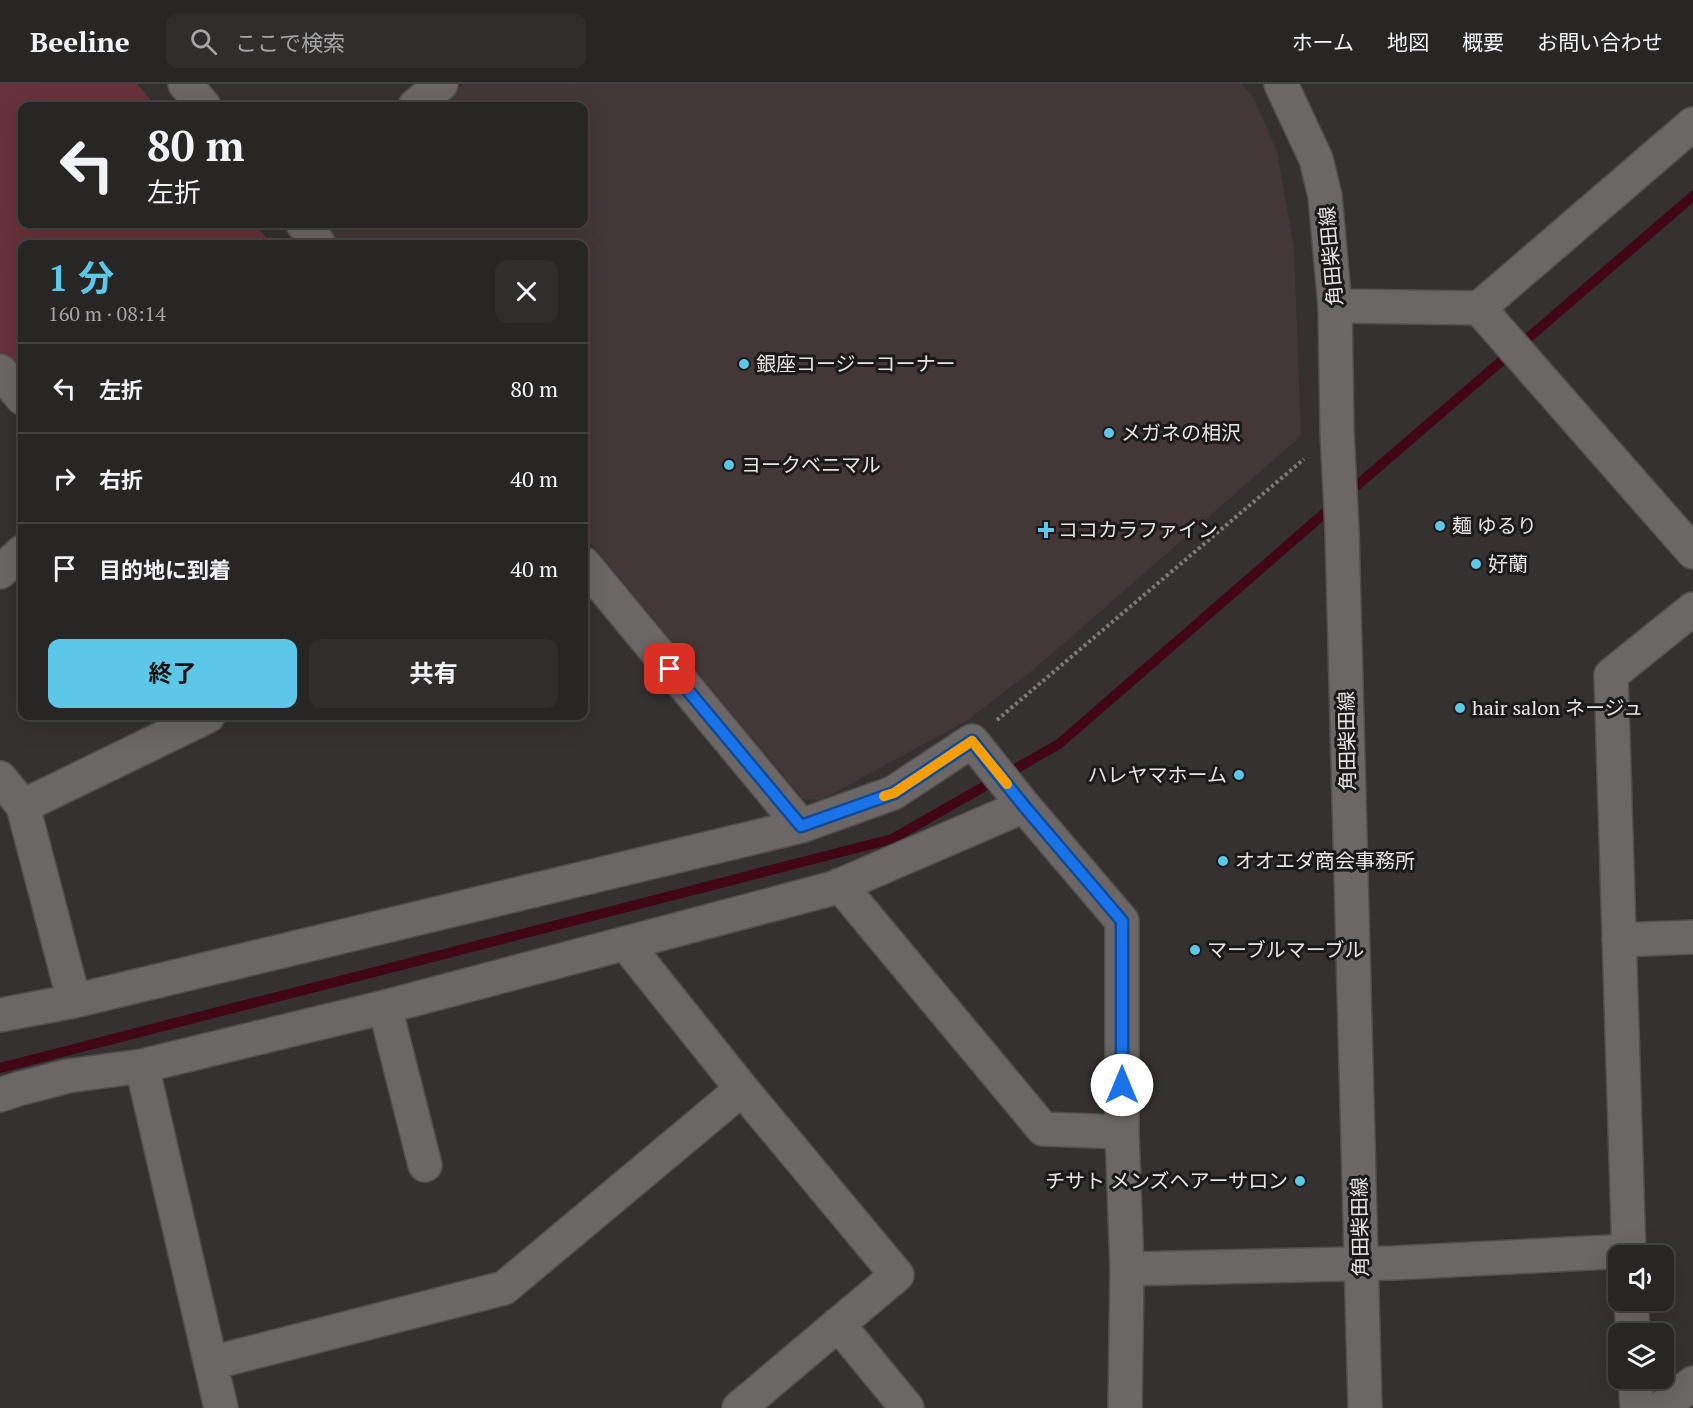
<!DOCTYPE html>
<html lang="ja">
<meta charset="utf-8">
<style>
:root{--surface:#282525;--page:#302d2d;--text:#f1f3f6;--muted:#a5a5a7;--line:#444242;--accent:#5dc7e8}
body{margin:0;font-family:"PT Serif","Noto Sans JP",serif;background:var(--page);color:var(--text);height:100vh;display:flex;flex-direction:column;font-size:22px;white-space:nowrap}
*{box-sizing:border-box;margin:0}
p{font-size:20px;color:var(--muted)}
.icon{flex:none;width:33px;height:33px;fill:none;stroke:currentColor;stroke-width:2;stroke-linecap:round;stroke-linejoin:round}
.map{position:relative;flex:1;overflow:hidden}
.panel{position:absolute;left:18px;top:156px;width:570px;height:480px;display:flex;flex-direction:column;background:var(--surface);border-radius:12px;box-shadow:0 6px 24px #0002,0 0 0 2px var(--line)}
.panel>*{flex:none}
.guide{position:absolute;left:18px;top:18px;width:570px;height:126px;border-radius:12px;box-shadow:0 6px 24px #0002,0 0 0 2px var(--line);background:#282525;color:var(--text);overflow:hidden}
.buttons{position:absolute;left:1608px;top:1161px;display:grid;gap:12px}
.buttons a{display:grid;place-items:center;width:66px;height:66px;border-radius:12px;background:var(--surface);box-shadow:0 6px 24px #0002,0 0 0 2px var(--line);font-size:30px}
.pin{position:absolute;display:grid;place-items:center;width:51px;height:51px;color:#fff;margin:-26px;border-radius:12px;box-shadow:0 3px 9px #0006}
.me{position:absolute;width:66px;margin:-33px;rotate:0deg;stroke-linejoin:round;filter:drop-shadow(0 0 4px #0008)}
.turn{display:flex;align-items:center;gap:21px;height:126px;padding:0 30px;font-size:27px}
.turn .icon{width:78px;height:78px;stroke-width:2.5}
.turn b{display:block;font-size:42px;line-height:51px}
.round{display:grid;place-items:center;flex:none;width:63px;height:63px;border-radius:12px;background:var(--page)}
.headline{display:flex;align-items:center;justify-content:space-between;height:102px;padding:0 30px}
h1{font-size:36px;font-weight:700;line-height:45px;color:var(--accent)}
.cta{display:flex;gap:12px;margin-top:auto;padding:12px 30px}
.cta a{flex:1;height:69px;border-radius:12px;background:var(--accent);color:#111;font-size:24px;font-weight:700;line-height:69px;text-align:center}
.cta a+a{background:var(--page);color:var(--text)}
ul{padding:0;list-style:none}
li{display:flex;align-items:center;gap:18px;height:90px;padding:0 30px;border-top:2px solid var(--line)}
li div{flex:1}
li b{display:block;font-size:22px}
li em{font-style:normal}
header{display:flex;align-items:center;gap:36px;box-sizing:border-box;height:84px;padding:0 30px;background:var(--surface);border-bottom:2px solid var(--line)}
header strong{font-size:28px}
nav{display:flex;gap:33px;margin-inline-start:auto;font-size:21px}
.search{width:420px;height:54px;background:var(--page);display:flex;align-items:center;gap:15px;box-sizing:border-box;padding:0 21px;border-radius:12px;color:var(--muted);font-size:22px}
.map>svg:first-child{display:block}
</style>
<header>
<strong>Beeline</strong>
<div class="search"><svg class="icon" aria-label="search" viewBox="0 0 24 24"><circle cx="10" cy="10" r="6"/><path d="M15 15l6 6"/></svg>ここで検索</div>
<nav><a>ホーム</a><a>地図</a><a>概要</a><a>お問い合わせ</a></nav>
</header>
<div class="map">
<svg width="1693" height="1324" viewBox="0 0 1693 1324">
<rect width="100%" height="100%" fill="#353131"/>
<path fill="#433738" d="M 463,0 L 1242,0 L 1254,15 L 1277,67 L 1294,164 L 1301,352 L 1039,581 L 968,636 L 821,716 L 803,715 L 584,451 L 584,160 L 342,160 L 325,141 L 584,140 L 584,22 L 436,22 Z"/>
<path fill="#68323a" d="M 0,0 L 137,0 L 156,22 L 22,22 L 22,140 L 254,140 L 272,160 L 22,160 L 22,296 L 0,268 Z"/>
<g fill="none" stroke-linecap="round" stroke-linejoin="round">
<path stroke="#410716" stroke-width="10" d="M 1347,410 L 1693,112
M 0,984 L 892,755 L 1059,660 L 1335,420"/>
<defs>
<path id="minor" d="M 185,0 L 204,22
M 415,22 L 441,0
M 303,140 L 319,160
M 1335,222 L 1479,224 L 1693,40
M 1479,224 L 1693,468
M 0,287 L 22,314
M 584,480 L 801,742
M 0,488 L 22,468
M 0,694 L 23,722 L 74,917
M 23,722 L 208,632
M 840,801 L 1043,1045 L 1122,1048
M 1619,856 L 1693,853
M 626,860 L 742,1005 L 897,1191 L 739,1324
M 385,923 L 425,1081
M 0,931 L 74,917 L 801,742 L 893,709 L 972,657 L 1024,722 L 1122,837 L 1122,1048 L 1127,1185 L 1125,1324
M 142,982 L 221,1324
M 0,1011 L 18,1005 L 68,992 L 142,982 L 385,923 L 834,804 L 1024,722
M 1629,1172 L 1611,591 L 1693,525
M 1127,1185 L 1394,1179 L 1629,1167
M 1631,1216 L 1633,1250
M 838,1240 L 907,1324
M 211,1279 L 504,1204 L 742,1005
M 1635,1294 L 1637,1324
M 1662,1324 L 1693,1299"/>
<path id="secondary" d="M 1281,0 L 1316,75 L 1325,112 L 1335,222 L 1337,347 L 1342,447 L 1365,1324"/>
</defs>
<use href="#minor" stroke="#524e4e" stroke-width="36"/>
<use href="#secondary" stroke="#524e4e" stroke-width="36"/>
<path stroke="#7e7a7a" stroke-width="4" stroke-dasharray="3 3" stroke-linecap="butt" d="M 997,636 L 1304,375"/>
<use href="#minor" stroke="#6c6767" stroke-width="33"/>
<use href="#secondary" stroke="#6c6767" stroke-width="33"/>
</g>
<g fill="none" stroke-linecap="round" stroke-linejoin="round">
<defs>
<path id="route" d="M 670,585 L 801,742 L 894,709 L 972,657 L 1024,722 L 1122,837 L 1122,1001"/>
</defs>
<use href="#route" stroke="#114b97" stroke-width="15"/>
<use href="#route" stroke="#1a73e8" stroke-width="10"/>
<path stroke="#f59e0b" stroke-width="10" d="M 884,712 L 894,709 L 972,657 L 1007,700"/>
</g>
<g fill="#5dc7e8" stroke="#1b191a" stroke-width="2">
<circle cx="744" cy="280" r="6"/>
<circle cx="1109" cy="349" r="6"/>
<circle cx="729" cy="381" r="6"/>
<circle cx="1440" cy="442" r="6"/>
<path d="M1043 437h6v6h6v6h-6v6h-6v-6h-6v-6h6z"/>
<circle cx="1476" cy="480" r="6"/>
<circle cx="1460" cy="624" r="6"/>
<circle cx="1239" cy="691" r="6"/>
<circle cx="1223" cy="777" r="6"/>
<circle cx="1195" cy="866" r="6"/>
<circle cx="1300" cy="1097" r="6"/>
</g>
<g text-anchor="middle" stroke-width="6" stroke-linejoin="round" paint-order="stroke">
<g font-size="20" fill="#e7e4e4" stroke="#1b191a">
<text transform="translate(1331 172) rotate(-95)" y="7">角田柴田線</text>
<text transform="translate(1347 657) rotate(-91)" y="7">角田柴田線</text>
<text transform="translate(1360 1143) rotate(-91)" y="7">角田柴田線</text>
</g>
<g font-size="20" fill="#e7e4e4" stroke="#1b191a" text-anchor="start">
<text x="756" y="287">銀座コージーコーナー</text>
<text x="1121" y="356">メガネの相沢</text>
<text x="741" y="388">ヨークベニマル</text>
<text x="1452" y="449">麺 ゆるり</text>
<text x="1058" y="453">ココカラファイン</text>
<text x="1488" y="487">好蘭</text>
<text x="1472" y="631">hair salon ネージュ</text>
<text x="1227" y="698" text-anchor="end">ハレヤマホーム</text>
<text x="1235" y="784">オオエダ商会事務所</text>
<text x="1207" y="873">マーブルマーブル</text>
<text x="1288" y="1104" text-anchor="end">チサト メンズヘアーサロン</text>
</g>
</g>
</svg>
<div class="buttons">
<a><svg class="icon" aria-label="sound" viewBox="0 0 24 24"><path d="M4 9h4l5-4v14l-5-4H4zM17 9q2 3 0 6"/></svg></a>
<a><svg class="icon" aria-label="layers" viewBox="0 0 24 24"><path d="M12 4l9 5-9 5-9-5zM3 14l9 5 9-5"/></svg></a>
</div>
<div class="pin" style="left:670px;top:585px;background:#d93025"><svg class="icon" aria-label="arrive" viewBox="0 0 24 24"><path d="M6 21V4h12l-3 4 3 4H6"/></svg></div>
<svg class="me" style="left:1122px;top:1001px" viewBox="-20 -20 40 40"><circle r="19" fill="#fff"/><path d="M0-13L10 11 0 6-10 11z" fill="#1a73e8"/></svg>
<div class="guide">
<div class="turn"><svg class="icon" aria-label="left" viewBox="0 0 24 24"><path d="M17 20v-9H6M10 6l-5 5 5 5"/></svg><div><b>80 m</b>左折</div></div>
</div>
<section class="panel">
<div class="headline"><div><h1>1 分</h1><p>160 m · 08:14</p></div><a class="round"><svg class="icon" aria-label="close" viewBox="0 0 24 24"><path d="M6 6l12 12M18 6L6 18"/></svg></a></div>
<ul>
<li><svg class="icon" aria-label="left" viewBox="0 0 24 24"><path d="M17 20v-9H6M10 6l-5 5 5 5"/></svg><div><b>左折</b></div><em>80 m</em></li>
<li><svg class="icon" aria-label="right" viewBox="0 0 24 24"><path d="M7 20v-9h11M14 6l5 5-5 5"/></svg><div><b>右折</b></div><em>40 m</em></li>
<li><svg class="icon" aria-label="arrive" viewBox="0 0 24 24"><path d="M6 21V4h12l-3 4 3 4H6"/></svg><div><b>目的地に到着</b></div><em>40 m</em></li>
</ul>
<div class="cta"><a>終了</a><a>共有</a></div>
</section>
</div>
